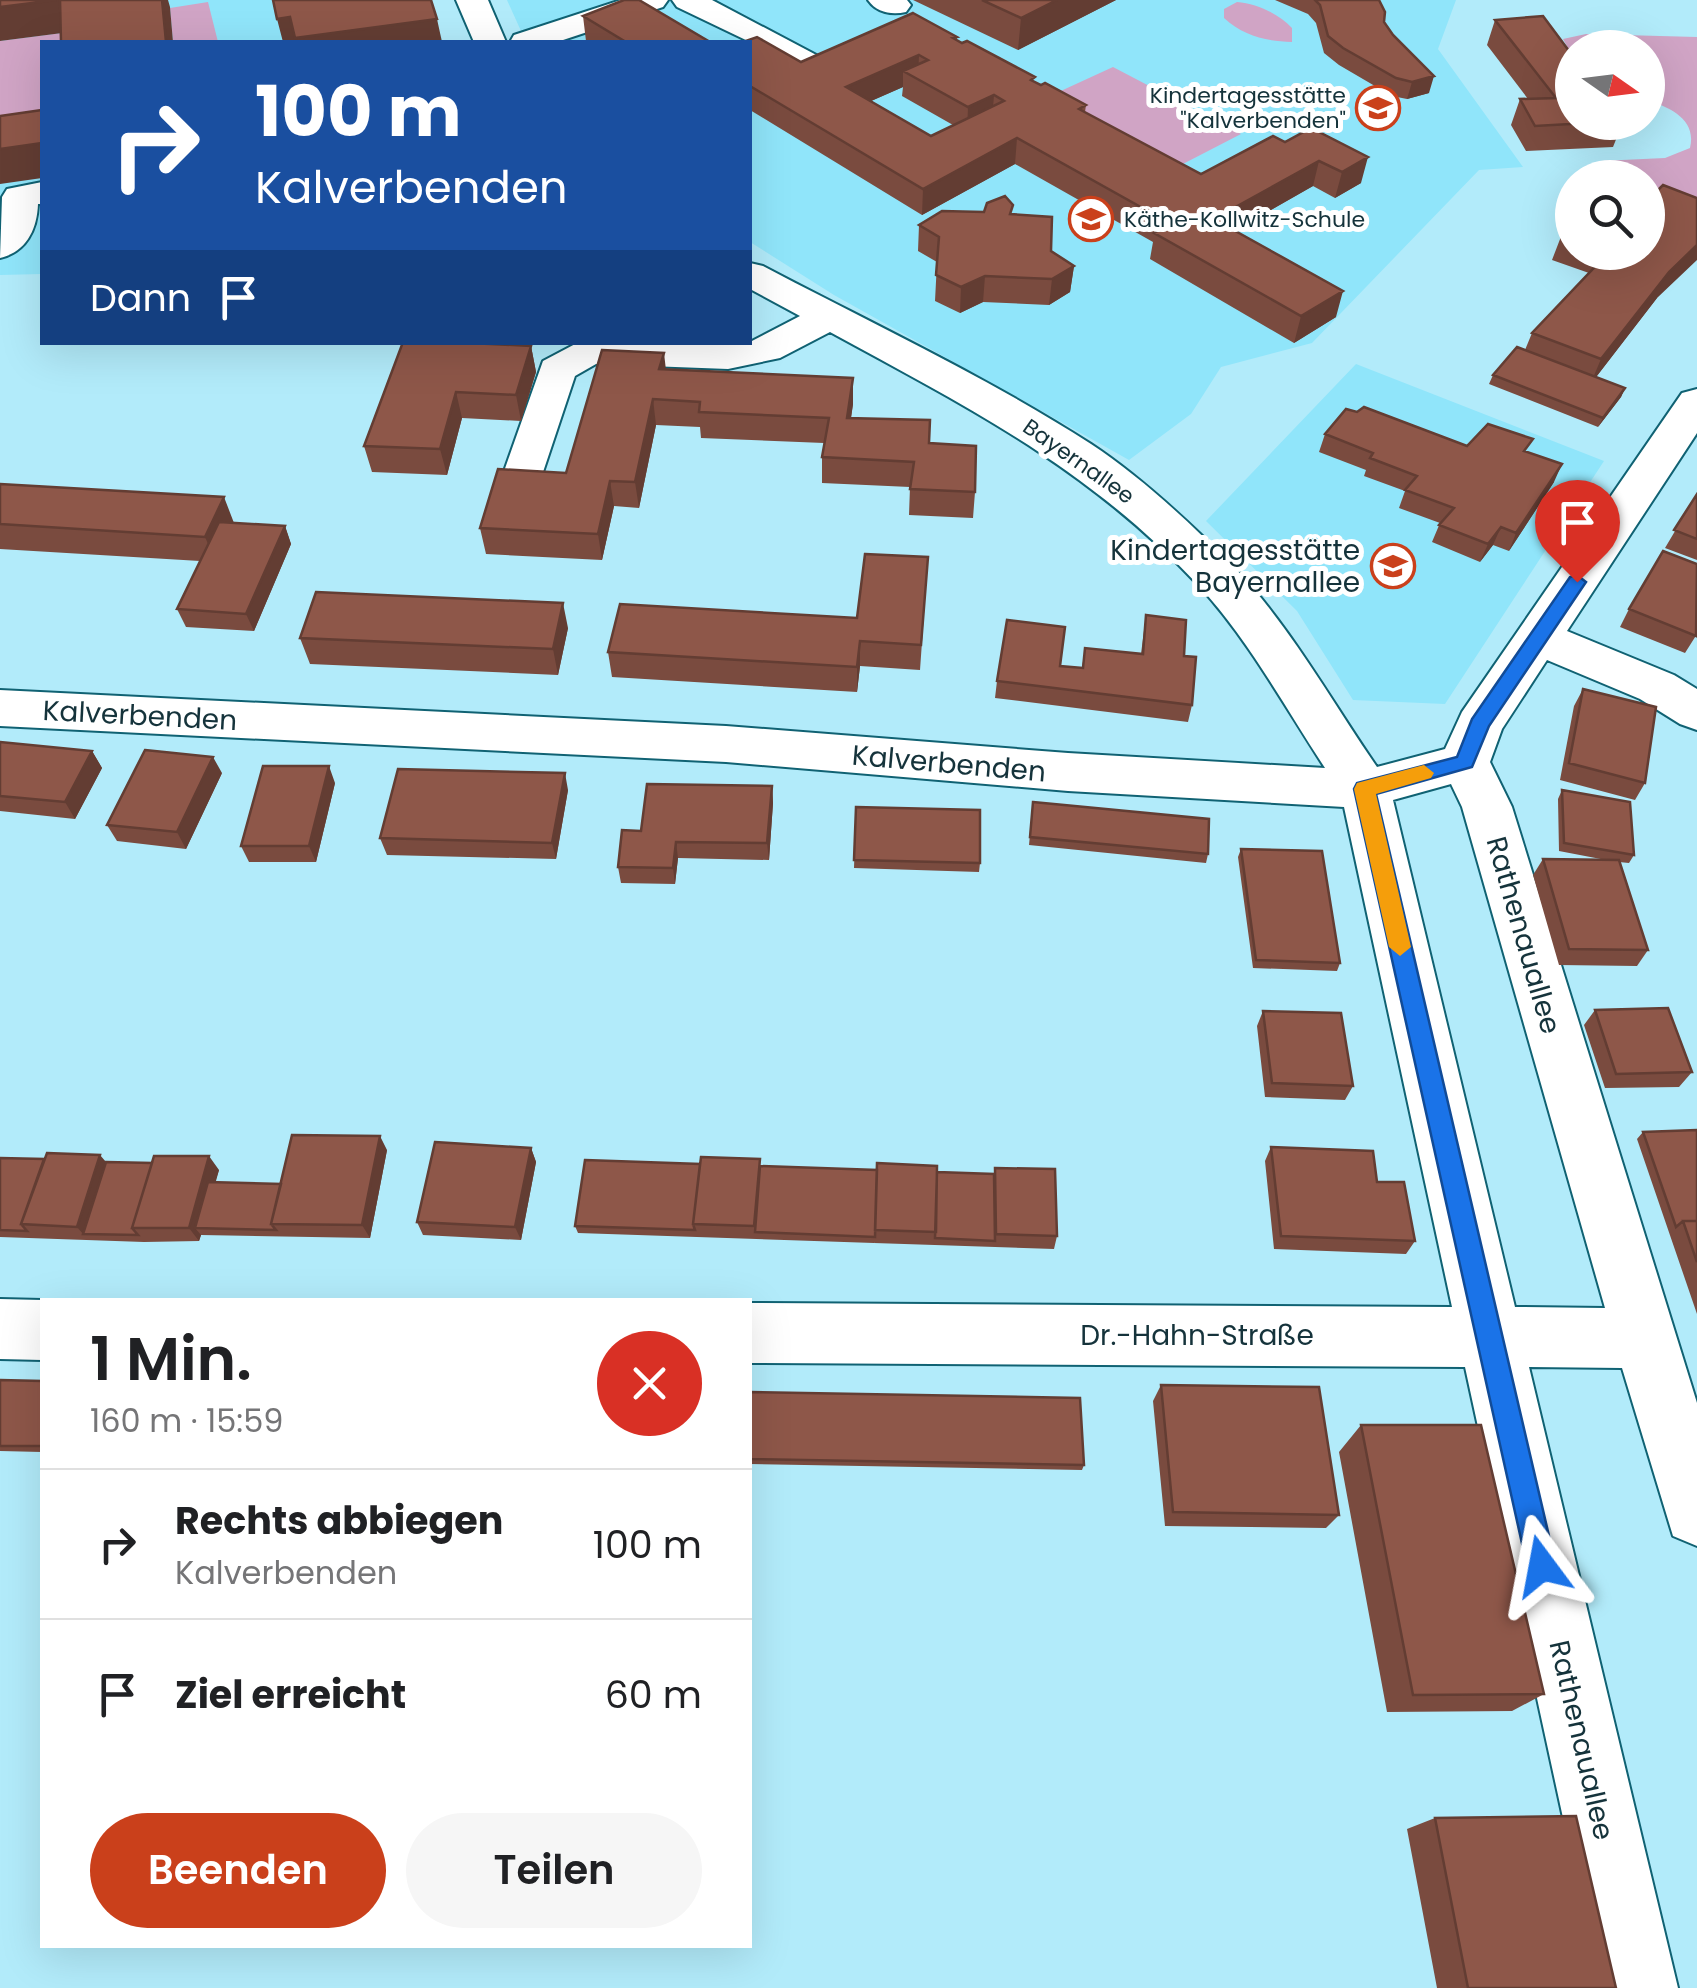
<!DOCTYPE html>
<html lang="de">
<meta charset="utf-8">
<style>
:root{--surface:#fff;--page:#f6f6f6;--text:#202124;--muted:#757577;--line:#e0e0e0;--accent:#ca401b}
body{margin:0;font-family:Poppins,sans-serif;background:var(--page);color:var(--text);height:100vh;display:flex;flex-direction:column;font-size:38px;white-space:nowrap}
*{box-sizing:border-box;margin:0}
p{font-size:32px;color:var(--muted)}
.icon{flex:none;width:55px;height:55px;fill:none;stroke:currentColor;stroke-width:2;stroke-linecap:round;stroke-linejoin:round}
.map{position:relative;flex:1;overflow:hidden}
.side{position:absolute;left:40px;top:1298px;width:712px;height:650px;display:flex;flex-direction:column;background:var(--surface);border-radius:0px;box-shadow:0 10px 40px #0002}
.side>*{flex:none}
.top-card{position:absolute;left:40px;top:40px;width:712px;height:305px;border-radius:0px;box-shadow:0 10px 40px #0002;background:#1a4fa0;color:#fff;overflow:hidden}
.needle{width:65px;rotate:104deg}
.fabs{position:absolute;left:1555px;top:30px;display:grid;gap:20px}
.fabs a{display:grid;place-items:center;width:110px;height:110px;border-radius:50%;background:var(--surface);box-shadow:0 10px 40px #0002;font-size:50px}
.pin{position:absolute;display:grid;place-items:center;width:85px;height:85px;color:#fff;margin:-102px -42px;border-radius:50% 50% 50% 0;rotate:-45deg;box-shadow:0 0 10px #0007}
.pin .icon{rotate:45deg}
.me{position:absolute;width:110px;margin:-55px;rotate:347deg;stroke-linejoin:round;filter:drop-shadow(0 0 8px #0008)}
.turn{display:flex;align-items:center;gap:35px;height:210px;padding:0 50px;font-size:45px}
.turn .icon{width:130px;height:130px;stroke-width:2.5}
.turn b{display:block;font-size:70px;line-height:85px}
.then{display:flex;align-items:center;height:95px;padding:0 50px;background:#0003;gap:20px;font-size:38px}
.round{display:grid;place-items:center;flex:none;width:105px;height:105px;border-radius:52px;background:var(--page)}
.overview{display:flex;align-items:center;justify-content:space-between;height:170px;padding:0 50px}
h1{font-size:60px;font-weight:600;line-height:75px}
.action{display:flex;gap:20px;margin-top:auto;padding:20px 50px}
.action a{flex:1;height:115px;border-radius:60px;background:var(--accent);color:#fff;font-size:40px;font-weight:600;line-height:115px;text-align:center}
.action a+a{background:var(--page);color:var(--text)}
ul{padding:0;list-style:none}
li{display:flex;align-items:center;gap:30px;height:150px;padding:0 50px;border-top:2px solid var(--line)}
li div{flex:1}
li b{display:block;font-size:38px}
li em{font-style:normal}
.map>svg:first-child{display:block}
</style>
<div class="map">
<svg width="1697" height="1988" viewBox="0 0 1697 1988">
<rect width="100%" height="100%" fill="#b2ebfa"/>
<path fill="#90e5fa" d="M 0,0 L 428,0 L 443,42 L 42,42 L 42,274 L 0,275 Z
M 507,0 L 1456,0 L 1438,49 L 1523,167 L 1479,170 L 1312,343 L 1221,367 L 1191,414 L 1129,460 L 834,295 L 750,242 L 750,42 L 526,42 Z
M 1356,364 L 1604,461 L 1445,704 L 1353,700 L 1297,611 L 1206,521 Z"/>
<path fill="#d0a4c5" d="M 208,2 L 218,42 L 173,42 L 170,8 Z
M 1237,2 C 1257,4 1278,13 1292,28 L 1292,42 C 1265,41 1244,36 1224,18 L 1224,9 Z
M 69,32 L 73,42 L 42,42 L 42,144 L 0,150 L 0,41 Z
M 1586,34 L 1697,37 L 1697,210 L 1648,191 L 1648,178 L 1589,177 L 1600,161 L 1665,158 L 1690,148 C 1697,119 1670,108 1648,100 L 1648,48 L 1572,48 L 1572,55 L 1563,39 Z
M 1113,67 L 1241,134 L 1179,166 L 1052,95 Z"/>
<g fill="none" stroke-linecap="round" stroke-linejoin="round">
<defs>
<path id="minor" d="M 456,0 L 488,0 L 506,42 L 474,42 Z
M 621,0 L 668,0 L 663,7 L 557,42 L 510,42 L 514,35 Z
M 672,0 L 712,0 L 822,58 L 827,65 L 822,72 C 797,78 772,58 750,46 L 750,42 L 677,7 Z
M 868,0 L 907,0 L 911,5 L 906,12 C 892,15 877,13 868,0 Z
M 42,182 L 42,204 L 38,204 C 37,230 26,252 0,258 L 2,197 L 7,189 Z
M 750,263 L 763,266 C 873,324 987,377 1091,444 C 1141,477 1188,521 1230,563 C 1288,622 1330,699 1377,767 L 1445,749 L 1462,712 L 1682,393 L 1697,389 L 1697,433 L 1567,631 L 1674,675 L 1697,689 L 1697,730 L 1680,724 L 1640,699 L 1547,660 L 1502,729 L 1490,762 L 1512,807 L 1697,1403 L 1697,1546 L 1673,1536 L 1622,1368 L 1529,1367 L 1678,1988 L 1600,1988 L 1465,1367 L 750,1363 L 750,1303 L 1452,1307 L 1344,807 L 1068,791 L 726,762 L 0,726 L 0,690 L 726,726 L 1068,753 L 1325,768 C 1285,707 1248,639 1199,586 C 1088,467 969,408 830,332 L 780,358 L 728,369 L 596,364 L 575,376 L 538,487 L 523,491 L 508,487 L 502,477 L 543,361 L 579,342 L 750,342 L 800,316 L 750,289 ZM 1451,784 L 1462,807 L 1605,1308 L 1515,1307 L 1393,800 Z
M 0,1299 L 42,1300 L 42,1360 L 0,1359 Z"/>
</defs>
<use href="#minor" stroke="#106273" stroke-width="4"/>
<use href="#minor" fill="#fff" fill-rule="evenodd"/>
</g>
<path fill="#7a4b3f" fill-rule="evenodd" d="M 913,0 L 1116,0 L 1018,50 Z
M 1275,0 L 1379,0 L 1384,22 L 1429,93 L 1407,99 L 1392,96 L 1339,65 L 1324,53 L 1316,23 L 1308,14 Z
M 583,16 L 710,42 L 589,42 L 586,41 Z
M 1543,16 L 1572,122 L 1623,122 L 1613,147 L 1526,151 L 1511,125 L 1520,99 L 1528,99 L 1487,45 L 1495,20 Z
M 957,37 L 957,41 L 1034,82 L 1086,105 L 1085,112 L 1201,174 L 1273,136 L 1361,183 L 1335,198 L 1313,186 L 1236,230 L 1236,231 L 1336,317 L 1294,343 L 1150,259 L 1153,242 L 1015,164 L 922,215 L 750,110 L 750,42 L 801,62 ZM 903,87 L 902,96 L 953,125 L 931,136 L 871,101 Z
M 1012,214 L 1051,251 L 1074,266 L 1070,292 L 1049,305 L 983,302 L 960,313 L 935,301 L 937,262 L 918,251 L 919,225 Z
M 1572,226 L 1572,252 L 1648,252 L 1657,298 L 1596,377 L 1625,388 L 1621,397 L 1598,427 L 1489,384 L 1493,375 L 1525,350 L 1532,333 L 1589,273 L 1552,260 L 1562,234 Z
M 531,346 L 536,372 L 521,421 L 462,418 L 447,475 L 372,472 L 364,446 Z
M 666,370 L 853,404 L 851,418 L 929,443 L 975,492 L 973,518 L 909,515 L 910,487 L 822,483 L 822,457 L 824,443 L 701,438 L 700,427 L 656,425 L 639,508 L 614,506 L 602,560 L 486,554 L 480,528 L 566,473 Z
M 1325,434 L 1527,452 L 1554,482 L 1509,551 L 1493,545 L 1480,562 L 1432,542 L 1440,523 L 1399,508 L 1405,491 L 1364,476 L 1366,470 L 1319,452 Z
M 0,484 L 234,523 L 285,526 L 291,544 L 254,631 L 186,627 L 177,609 L 200,561 L 0,549 Z
M 1697,494 L 1697,560 L 1665,548 Z
M 928,557 L 920,670 L 860,666 L 857,692 L 612,677 L 608,652 L 857,618 Z
M 1629,609 L 1697,634 L 1685,653 L 1620,627 Z
M 1146,615 L 1184,656 L 1192,705 L 1188,722 L 995,698 L 997,681 L 1060,666 L 1082,668 L 1085,648 L 1141,654 Z
M 568,628 L 558,675 L 310,664 L 300,638 Z
M 1583,689 L 1645,783 L 1635,800 L 1560,780 L 1574,706 Z
M 0,742 L 92,751 L 102,768 L 75,819 L 0,811 Z
M 222,773 L 186,849 L 117,841 L 107,825 Z
M 335,783 L 316,862 L 249,862 L 241,846 Z
M 772,786 L 773,803 L 769,860 L 678,858 L 675,884 L 621,883 L 618,867 L 641,831 Z
M 568,790 L 556,859 L 387,855 L 380,838 Z
M 1562,790 L 1634,855 L 1629,863 L 1619,862 L 1648,950 L 1637,966 L 1559,965 L 1533,875 L 1543,859 L 1606,860 L 1559,851 L 1558,799 Z
M 1033,802 L 1208,854 L 1206,863 L 1029,845 Z
M 856,807 L 980,863 L 979,872 L 854,868 Z
M 1241,849 L 1340,963 L 1337,971 L 1253,968 L 1238,857 Z
M 1595,1010 L 1692,1072 L 1679,1087 L 1605,1088 L 1584,1025 Z
M 1263,1011 L 1353,1086 L 1345,1100 L 1265,1097 L 1257,1026 Z
M 1697,1130 L 1697,1314 L 1637,1139 L 1643,1132 Z
M 1271,1147 L 1377,1182 L 1415,1241 L 1406,1254 L 1274,1249 L 1265,1161 Z
M 531,1148 L 536,1162 L 521,1240 L 423,1235 L 417,1222 Z
M 387,1150 L 370,1238 L 201,1235 L 199,1241 L 144,1242 L 0,1237 L 0,1158 L 106,1162 L 219,1170 L 215,1182 L 281,1184 Z
M 995,1168 L 1057,1236 L 1054,1249 L 874,1243 L 875,1237 L 874,1243 L 578,1233 L 575,1226 L 937,1172 L 994,1174 Z
M 0,1380 L 42,1381 L 42,1452 L 0,1451 Z
M 1161,1385 L 1339,1515 L 1326,1528 L 1165,1526 L 1153,1401 Z
M 750,1392 L 1084,1465 L 1082,1470 L 750,1464 Z
M 1361,1425 L 1544,1694 L 1512,1711 L 1387,1712 L 1339,1452 Z
M 1435,1818 L 1616,1988 L 1437,1988 L 1407,1829 Z"/>
<path fill="#633d33" d="M 56,0 L 62,0 L 70,32 L 0,41 L 0,7 Z
M 162,0 L 168,0 L 170,7 L 173,42 L 166,42 Z
M 1057,0 L 1116,0 L 1018,50 L 1021,18 Z
M 290,17 L 437,19 L 442,42 L 283,42 L 277,19 Z
M 919,55 L 918,79 L 903,71 L 903,87 L 846,112 L 846,87 Z
M 1434,76 L 1429,93 L 1407,99 L 1412,82 Z
M 994,95 L 992,121 L 967,133 L 968,107 Z
M 1017,138 L 1015,164 L 922,215 L 923,189 Z
M 42,143 L 42,178 L 0,184 L 0,149 Z
M 1368,157 L 1361,183 L 1335,198 L 1342,172 Z
M 1319,161 L 1313,186 L 1236,230 L 1234,239 L 1221,223 L 1232,209 Z
M 1697,245 L 1697,260 L 1657,298 L 1590,385 L 1601,359 L 1669,272 Z
M 1074,266 L 1070,292 L 1049,305 L 1052,279 Z
M 985,276 L 983,302 L 960,313 L 961,287 Z
M 1343,291 L 1336,317 L 1294,343 L 1301,316 Z
M 531,346 L 536,372 L 521,421 L 516,395 Z
M 664,353 L 667,379 L 659,369 Z
M 853,378 L 853,404 L 847,444 L 847,418 Z
M 1625,388 L 1621,397 L 1598,427 L 1603,418 Z
M 456,392 L 462,418 L 447,475 L 440,449 Z
M 653,399 L 656,425 L 639,508 L 635,482 Z
M 1562,464 L 1554,482 L 1509,551 L 1516,533 Z
M 610,481 L 614,506 L 602,560 L 598,534 Z
M 224,497 L 234,523 L 216,562 L 205,537 Z
M 285,526 L 291,544 L 254,631 L 246,614 Z
M 1501,527 L 1493,545 L 1480,562 L 1488,544 Z
M 563,603 L 568,628 L 558,675 L 553,649 Z
M 860,641 L 860,666 L 857,692 L 857,667 Z
M 92,751 L 102,768 L 75,819 L 65,802 Z
M 213,757 L 222,773 L 186,849 L 177,832 Z
M 329,766 L 335,783 L 316,862 L 309,846 Z
M 565,773 L 568,790 L 556,859 L 552,843 Z
M 772,786 L 773,803 L 769,860 L 767,843 Z
M 676,842 L 678,858 L 675,884 L 673,868 Z
M 380,1136 L 387,1150 L 370,1238 L 362,1225 Z
M 531,1148 L 536,1162 L 521,1240 L 515,1227 Z
M 100,1155 L 112,1169 L 83,1234 L 77,1227 Z
M 209,1156 L 219,1170 L 203,1228 L 195,1228 L 201,1235 L 199,1241 L 189,1228 Z"/>
<path fill="#8e5749" stroke="#633d33" stroke-width="2.5" fill-rule="evenodd" d="M 0,0 L 56,0 L 0,7 Z
M 60,0 L 162,0 L 166,42 L 61,42 Z
M 273,0 L 431,0 L 437,19 L 295,38 L 290,17 L 277,19 Z
M 624,0 L 639,0 L 710,42 L 626,42 L 583,16 Z
M 982,0 L 1057,0 L 1021,18 Z
M 1315,0 L 1379,0 L 1385,12 L 1384,22 L 1393,35 L 1434,76 L 1412,82 L 1396,78 L 1343,48 L 1328,36 L 1320,5 Z
M 913,13 L 957,37 L 953,38 L 962,43 L 967,41 L 1035,77 L 1031,80 L 1041,85 L 1045,83 L 1086,105 L 1079,109 L 1201,174 L 1273,136 L 1285,142 L 1311,128 L 1368,157 L 1342,172 L 1319,161 L 1232,209 L 1239,213 L 1221,223 L 1343,291 L 1301,316 L 1154,233 L 1171,224 L 1017,138 L 923,189 L 750,86 L 750,42 L 743,42 L 757,37 L 801,62 ZM 919,55 L 928,60 L 903,71 L 968,107 L 994,95 L 1004,101 L 931,136 L 846,87 Z
M 1543,16 L 1572,55 L 1572,122 L 1606,122 L 1535,126 L 1520,99 L 1556,98 L 1495,20 Z
M 42,110 L 42,143 L 0,149 L 0,116 Z
M 1663,185 L 1697,198 L 1697,245 L 1669,272 L 1601,359 L 1532,333 L 1609,252 L 1648,252 L 1648,200 Z
M 1005,196 L 1013,205 L 1010,214 L 1052,217 L 1051,251 L 1074,266 L 1052,279 L 985,276 L 961,287 L 936,275 L 939,237 L 919,225 L 942,211 L 984,212 L 987,203 Z
M 1572,226 L 1572,237 L 1562,234 Z
M 403,342 L 450,342 L 531,346 L 516,395 L 456,392 L 440,449 L 364,446 Z
M 1517,347 L 1625,388 L 1603,418 L 1493,375 Z
M 602,350 L 664,353 L 659,369 L 853,378 L 847,418 L 930,420 L 929,443 L 976,446 L 975,492 L 910,489 L 914,462 L 822,457 L 829,418 L 699,412 L 700,402 L 653,399 L 635,482 L 610,481 L 598,534 L 480,528 L 498,469 L 566,473 Z
M 1364,407 L 1467,446 L 1488,424 L 1533,439 L 1524,451 L 1562,464 L 1516,533 L 1501,527 L 1488,544 L 1439,525 L 1454,508 L 1405,490 L 1417,476 L 1370,458 L 1373,453 L 1325,434 L 1346,409 L 1357,412 Z
M 0,484 L 224,497 L 205,537 L 0,524 Z
M 1697,494 L 1697,539 L 1674,530 Z
M 219,522 L 285,526 L 246,614 L 177,609 Z
M 1663,551 L 1697,564 L 1696,636 L 1629,609 Z
M 865,554 L 928,557 L 921,645 L 860,641 L 857,667 L 608,652 L 620,604 L 857,618 Z
M 316,592 L 563,603 L 553,649 L 300,638 Z
M 1146,615 L 1186,620 L 1184,656 L 1196,657 L 1192,705 L 997,681 L 1007,620 L 1065,627 L 1060,666 L 1083,668 L 1085,648 L 1143,654 Z
M 1583,689 L 1656,707 L 1645,783 L 1569,763 Z
M 0,742 L 92,751 L 65,802 L 0,796 Z
M 145,750 L 213,757 L 177,832 L 107,825 Z
M 263,766 L 329,766 L 309,846 L 241,846 Z
M 398,769 L 565,773 L 552,843 L 380,838 Z
M 647,784 L 772,786 L 767,843 L 676,842 L 673,868 L 618,867 L 622,830 L 641,831 Z
M 1562,790 L 1630,802 L 1634,855 L 1564,843 Z
M 1033,802 L 1209,819 L 1208,854 L 1030,837 Z
M 856,807 L 980,810 L 980,863 L 854,860 Z
M 1241,849 L 1322,851 L 1340,963 L 1256,960 Z
M 1543,859 L 1619,860 L 1648,950 L 1569,949 Z
M 1668,1008 L 1692,1072 L 1616,1074 L 1595,1010 Z
M 1263,1011 L 1341,1013 L 1353,1086 L 1272,1083 Z
M 1697,1130 L 1697,1221 L 1683,1221 L 1676,1227 L 1643,1132 Z
M 292,1135 L 380,1136 L 362,1225 L 271,1224 Z
M 435,1142 L 531,1148 L 515,1227 L 417,1222 Z
M 1271,1147 L 1373,1151 L 1377,1182 L 1404,1182 L 1415,1241 L 1281,1236 Z
M 47,1153 L 100,1155 L 77,1227 L 21,1224 Z
M 154,1156 L 209,1156 L 189,1228 L 132,1228 Z
M 701,1157 L 760,1159 L 754,1226 L 693,1224 Z
M 0,1158 L 44,1159 L 21,1224 L 27,1231 L 0,1230 Z
M 585,1160 L 700,1164 L 693,1224 L 695,1230 L 575,1226 Z
M 106,1162 L 152,1163 L 132,1228 L 138,1235 L 83,1234 Z
M 877,1163 L 937,1166 L 936,1232 L 875,1230 Z
M 760,1166 L 877,1170 L 875,1237 L 755,1232 Z
M 995,1168 L 1055,1169 L 1057,1236 L 996,1234 Z
M 937,1172 L 994,1174 L 995,1241 L 935,1238 Z
M 208,1182 L 281,1184 L 271,1224 L 276,1230 L 195,1228 Z
M 1683,1221 L 1697,1221 L 1697,1262 Z
M 0,1380 L 42,1381 L 42,1446 L 0,1446 Z
M 1161,1385 L 1319,1387 L 1339,1515 L 1173,1512 Z
M 750,1392 L 1080,1398 L 1084,1465 L 750,1459 Z
M 1361,1425 L 1481,1425 L 1544,1694 L 1413,1695 Z
M 1576,1816 L 1616,1988 L 1468,1988 L 1435,1818 Z"/>
<path fill="#1a73e8" stroke="#114b97" stroke-width="2.5" d="M 1577,575 L 1586,582 L 1489,726 L 1472,767 L 1376,794 L 1556,1566 L 1552,1577 L 1542,1581 L 1531,1577 L 1527,1566 L 1354,789 L 1357,783 L 1457,757 L 1472,719 L 1570,577 Z"/>
<path fill="#f59e0b" d="M 1424,765 L 1434,773 L 1431,778 L 1376,794 L 1411,947 L 1400,956 L 1389,947 L 1354,789 L 1357,783 Z"/>
<defs>
<symbol id="school-ring" viewBox="-11 -11 22 22"><circle r="9.5" fill="#fff" stroke="#ca401b" stroke-width="1.5"/><path d="M0-5L7-2L0 1L-7-2ZM-4 1L0 2.5L4 1V4Q0 6-4 4Z" fill="#ca401b"/></symbol>
</defs>
<g fill-rule="evenodd">
<use href="#school-ring" x="1353" y="83" width="50" height="50"/>
<use href="#school-ring" x="1066" y="194" width="50" height="50"/>
<use href="#school-ring" x="1368" y="541" width="50" height="50"/>
</g>
<g text-anchor="middle" stroke-width="10" stroke-linejoin="round" paint-order="stroke">
<g font-size="22" fill="#15333b" stroke="#fff" text-anchor="end">
<text x="1346" y="103">Kindertagesstätte<tspan x="1346" dy="25">"Kalverbenden"</tspan></text>
<text x="1124" y="227" text-anchor="start">Käthe-Kollwitz-Schule</text>
</g>
<g font-size="22" fill="#15333b" stroke="#fff">
<text transform="translate(1079 461) rotate(35)" y="8">Bayernallee</text>
</g>
<g font-size="28" fill="#15333b" stroke="#fff" text-anchor="end">
<text x="1360" y="560">Kindertagesstätte<tspan x="1360" dy="32">Bayernallee</tspan></text>
</g>
<g font-size="28" fill="#15333b" stroke="#fff">
<text transform="translate(140 715) rotate(3)" y="10">Kalverbenden</text>
<text transform="translate(949 763) rotate(5)" y="10">Kalverbenden</text>
<text transform="translate(1524 935) rotate(74)" y="10">Rathenauallee</text>
<text x="1197" y="1345">Dr.-Hahn-Straße</text>
<text transform="translate(1582 1740) rotate(77)" y="10">Rathenauallee</text>
</g>
</g>
</svg>
<div class="fabs">
<a><svg class="needle" viewBox="-14 -14 28 28"><path d="M0-13l5 13h-10z" fill="#e53935"/><path d="M0 13l5-13h-10z" fill="#757577"/></svg></a>
<a><svg class="icon" aria-label="search" viewBox="0 0 24 24"><circle cx="10" cy="10" r="6"/><path d="M15 15l6 6"/></svg></a>
</div>
<div class="pin" style="left:1577px;top:582px;background:#d93025"><svg class="icon" aria-label="arrive" viewBox="0 0 24 24"><path d="M6 21V4h12l-3 4 3 4H6"/></svg></div>
<svg class="me" style="left:1542px;top:1566px" viewBox="-20 -20 40 40"><path d="M0-17L14 15 0 8-14 15z" fill="#1a73e8" stroke="#fff" stroke-width="4"/></svg>
<div class="top-card">
<div class="turn"><svg class="icon" aria-label="right" viewBox="0 0 24 24"><path d="M7 20v-9h11M14 6l5 5-5 5"/></svg><div><b>100 m</b>Kalverbenden</div></div>
<div class="then">Dann<svg class="icon" aria-label="arrive" viewBox="0 0 24 24"><path d="M6 21V4h12l-3 4 3 4H6"/></svg></div>
</div>
<section class="side">
<div class="overview"><div><h1>1 Min.</h1><p>160 m · 15:59</p></div><a class="round" style="background:#d93025;color:#fff"><svg class="icon" aria-label="close" viewBox="0 0 24 24"><path d="M6 6l12 12M18 6L6 18"/></svg></a></div>
<ul>
<li><svg class="icon" aria-label="right" viewBox="0 0 24 24"><path d="M7 20v-9h11M14 6l5 5-5 5"/></svg><div><b>Rechts abbiegen</b><p>Kalverbenden</p></div><em>100 m</em></li>
<li><svg class="icon" aria-label="arrive" viewBox="0 0 24 24"><path d="M6 21V4h12l-3 4 3 4H6"/></svg><div><b>Ziel erreicht</b></div><em>60 m</em></li>
</ul>
<div class="action"><a>Beenden</a><a>Teilen</a></div>
</section>
</div>
